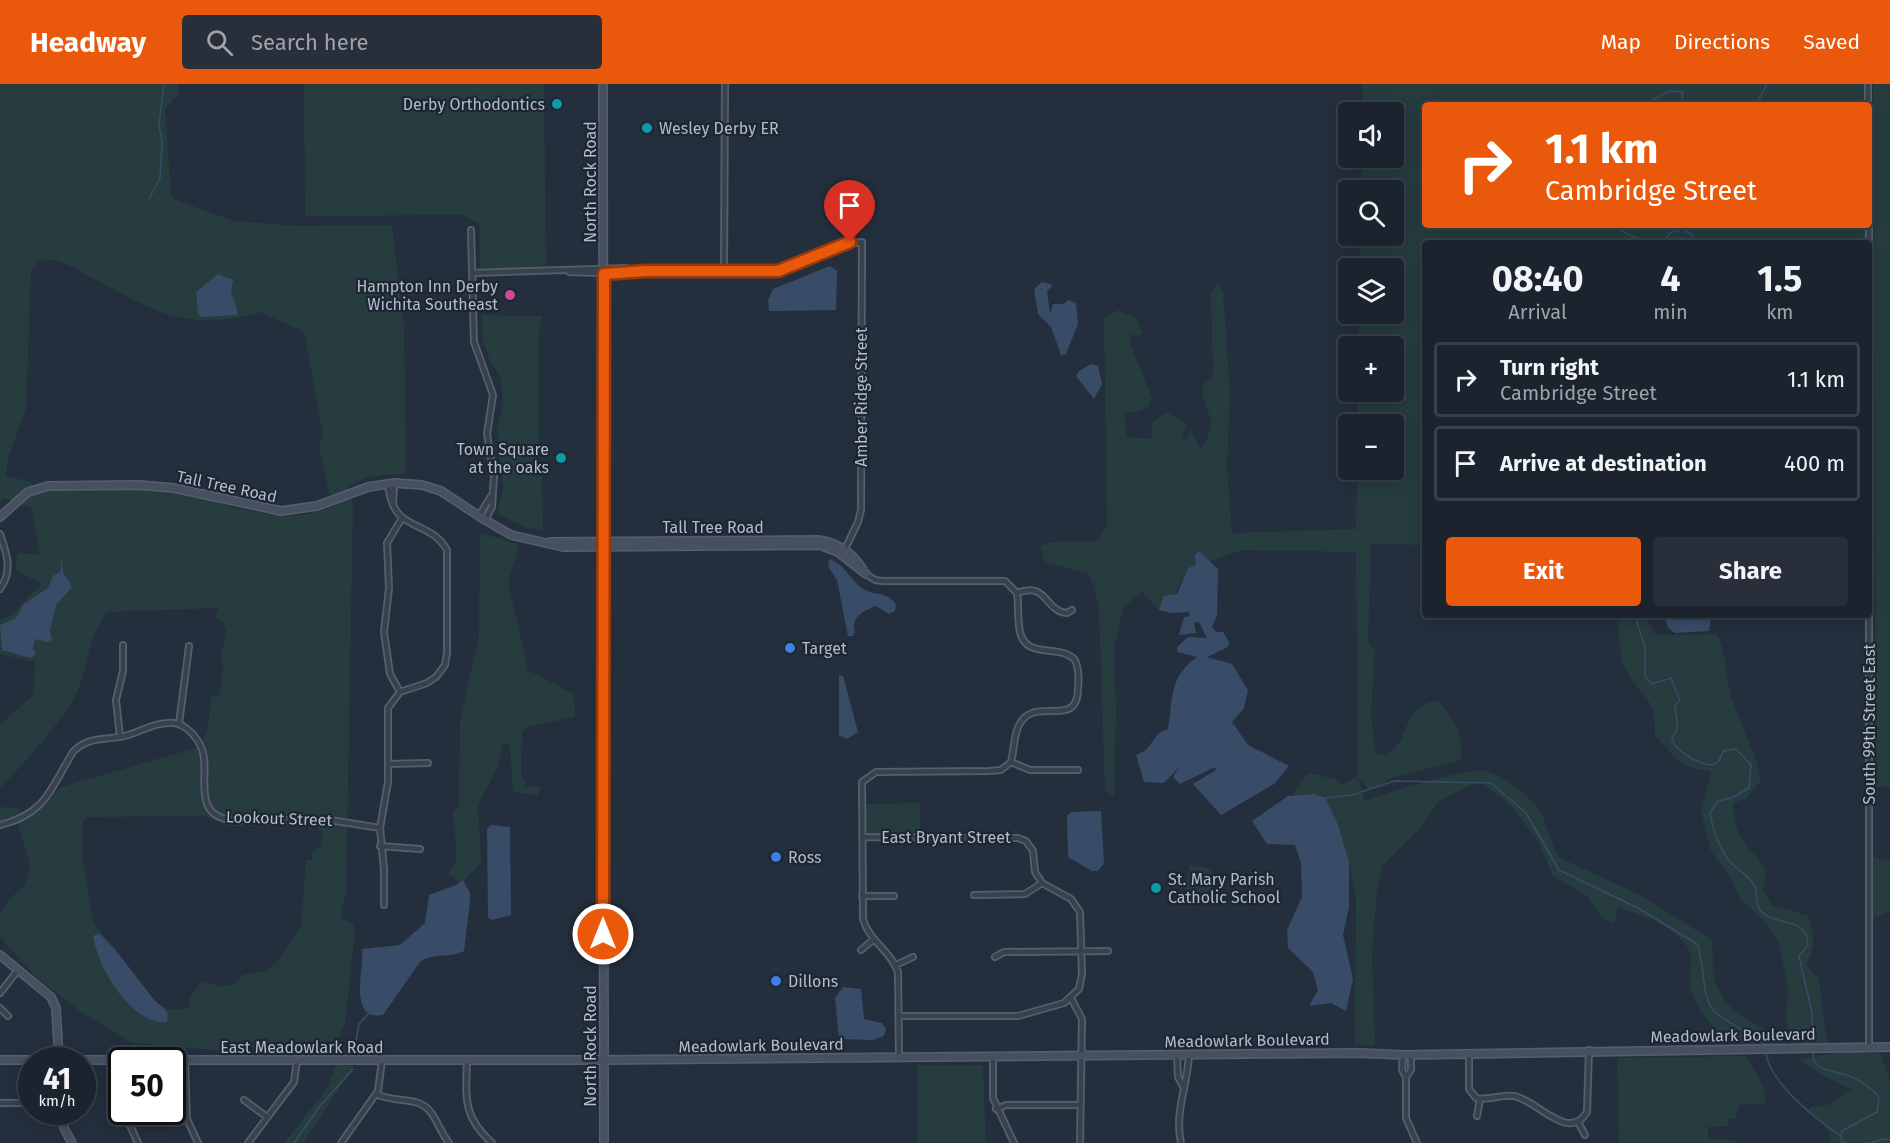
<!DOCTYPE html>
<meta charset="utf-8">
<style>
:root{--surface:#1b232e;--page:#282f3a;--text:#f1f3f6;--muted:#a0a4aa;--line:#39404a;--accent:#ea580c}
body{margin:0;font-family:"Fira Sans",sans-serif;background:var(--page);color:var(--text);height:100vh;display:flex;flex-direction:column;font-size:22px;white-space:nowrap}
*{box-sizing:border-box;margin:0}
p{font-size:20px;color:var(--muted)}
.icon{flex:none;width:33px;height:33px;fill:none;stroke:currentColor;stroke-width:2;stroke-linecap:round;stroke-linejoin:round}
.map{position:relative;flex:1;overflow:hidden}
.panel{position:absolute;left:1422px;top:156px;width:450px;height:378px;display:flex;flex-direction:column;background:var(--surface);border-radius:6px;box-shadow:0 3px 15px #0003,0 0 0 2px var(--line)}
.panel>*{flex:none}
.top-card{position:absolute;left:1422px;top:18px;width:450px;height:126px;border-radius:6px;box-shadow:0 3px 15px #0003,0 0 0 2px var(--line);background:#ea580c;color:#fff;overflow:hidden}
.buttons{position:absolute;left:1338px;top:18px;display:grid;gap:12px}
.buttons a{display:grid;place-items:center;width:66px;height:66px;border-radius:6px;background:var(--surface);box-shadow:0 3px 15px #0003,0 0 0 2px var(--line);font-size:30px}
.speed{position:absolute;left:18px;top:963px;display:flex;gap:12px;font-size:30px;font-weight:700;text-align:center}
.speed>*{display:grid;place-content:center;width:78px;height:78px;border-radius:50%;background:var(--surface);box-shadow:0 3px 15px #0003,0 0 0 2px var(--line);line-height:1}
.speed small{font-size:15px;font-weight:400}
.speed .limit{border:3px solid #111;border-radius:9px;background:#fff;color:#111}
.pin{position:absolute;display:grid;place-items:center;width:51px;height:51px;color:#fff;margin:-62px -26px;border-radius:50% 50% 50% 0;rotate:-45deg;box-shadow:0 0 6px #0007}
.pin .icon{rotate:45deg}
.me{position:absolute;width:66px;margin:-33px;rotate:0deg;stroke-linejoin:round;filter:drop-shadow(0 0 4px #0008)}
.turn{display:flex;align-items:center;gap:21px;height:126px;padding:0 24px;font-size:27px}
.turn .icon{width:78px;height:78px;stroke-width:2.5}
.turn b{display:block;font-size:42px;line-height:51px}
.eta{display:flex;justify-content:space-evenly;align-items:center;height:102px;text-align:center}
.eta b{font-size:36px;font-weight:700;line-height:42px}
.action{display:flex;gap:12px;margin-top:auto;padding:12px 24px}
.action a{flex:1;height:69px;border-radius:6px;background:var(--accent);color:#fff;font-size:24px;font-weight:700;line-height:69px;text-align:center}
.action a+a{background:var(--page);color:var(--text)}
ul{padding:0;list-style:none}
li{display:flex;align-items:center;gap:18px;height:75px;margin:0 12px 9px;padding:0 12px;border:3px solid var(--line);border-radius:6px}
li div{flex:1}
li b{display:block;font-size:22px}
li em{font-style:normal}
header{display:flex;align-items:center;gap:36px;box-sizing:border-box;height:84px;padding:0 30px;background:var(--accent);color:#fff}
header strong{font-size:28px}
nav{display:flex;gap:33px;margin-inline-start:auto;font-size:21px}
.search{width:420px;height:54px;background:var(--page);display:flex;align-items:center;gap:15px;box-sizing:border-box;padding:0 21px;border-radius:6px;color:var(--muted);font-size:22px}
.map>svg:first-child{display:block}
</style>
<header>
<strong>Headway</strong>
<div class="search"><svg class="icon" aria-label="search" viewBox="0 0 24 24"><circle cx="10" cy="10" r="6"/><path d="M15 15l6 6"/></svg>Search here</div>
<nav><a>Map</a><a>Directions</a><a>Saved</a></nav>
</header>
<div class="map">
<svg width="1890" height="1059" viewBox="0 0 1890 1059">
<rect width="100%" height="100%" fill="#242f3e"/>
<path fill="#263c3f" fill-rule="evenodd" d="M 0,0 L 177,0 L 179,10 L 165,24 L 171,110 L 175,116 L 234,137 L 298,142 L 392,141 L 404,242 L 406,390 L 372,392 L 347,402 L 353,420 L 346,810 L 341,827 L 343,835 L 353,840 L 355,847 L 345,939 L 338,957 L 214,966 L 132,959 L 80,927 L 36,893 L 0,853 L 0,829 L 9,815 L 25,802 L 30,781 L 18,740 L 0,744 L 0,723 L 16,724 L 27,731 L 61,703 L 199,663 C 212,645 207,633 212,612 L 219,611 L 224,580 L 220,579 L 226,547 L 223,538 L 215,534 L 218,524 L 107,528 C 88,551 89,583 76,610 C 63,637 22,681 0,704 L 0,641 L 33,611 L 35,578 L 0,570 L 0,536 L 11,531 L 42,499 L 16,487 L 17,470 L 40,470 L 31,424 L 4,414 L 0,417 ZM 45,175 C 64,176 80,187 96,196 C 154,228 192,249 259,228 L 300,246 L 305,252 L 323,351 L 319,364 L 332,423 C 279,445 228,418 174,409 C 131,402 79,401 36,409 L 31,398 L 6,392 L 8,374 L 26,325 L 31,186 L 38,178 ZM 205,732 L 227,742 L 315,742 L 322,747 L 321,762 L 312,769 L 312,776 L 306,776 L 301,841 L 277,878 L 266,887 L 243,891 L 232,901 L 220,903 L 202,897 L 190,913 L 189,924 L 165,926 L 147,909 L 93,838 L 83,777 L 83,737 L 87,733 Z
M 304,0 L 544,0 L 546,187 L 480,187 L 479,139 L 462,131 L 305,132 Z
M 1362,0 L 1864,0 L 1864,21 L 1425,21 L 1425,141 L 1865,141 L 1865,159 L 1425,159 L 1425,461 L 1371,460 L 1368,558 L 1375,567 L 1371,629 L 1375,669 L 1385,672 C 1416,652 1398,623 1437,617 C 1454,633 1464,652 1461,676 L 1394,693 L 1370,706 L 1359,695 L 1364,717 C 1389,709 1463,684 1486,687 C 1505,691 1531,713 1541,729 C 1548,742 1551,759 1558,773 L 1642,812 L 1710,855 C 1715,865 1712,876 1713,887 C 1719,925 1750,938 1781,953 L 1782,961 C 1772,961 1760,963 1749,961 C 1722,956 1695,929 1690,902 C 1688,888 1696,873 1686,861 C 1670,840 1641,831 1618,824 L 1614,839 L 1603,835 L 1587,812 L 1553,792 L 1539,759 L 1519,732 L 1502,714 L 1479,697 L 1440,716 L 1420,744 L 1382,782 L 1377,808 L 1372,869 L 1375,961 L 1355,961 L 1356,814 L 1349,778 L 1314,710 L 1294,712 L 1295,705 L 1308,689 L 1335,695 L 1341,701 L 1358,692 L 1356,468 L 1243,466 L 1188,484 L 1172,516 L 1159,526 L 1142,508 L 1123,524 L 1114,565 L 1116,629 L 1114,712 L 1105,706 L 1099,525 L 1094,502 L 1087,489 L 1045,478 L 1040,462 L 1051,458 L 1097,457 L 1107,442 L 1104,234 L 1118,226 L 1137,235 L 1143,250 L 1134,252 L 1129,249 L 1131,262 L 1152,314 C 1149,328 1137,327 1124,330 L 1127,353 L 1151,355 L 1153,338 L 1166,328 L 1187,340 L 1181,354 L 1186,356 L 1190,345 L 1201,366 C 1222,327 1205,339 1202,304 L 1213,289 L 1211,208 L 1217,200 L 1223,208 L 1230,309 L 1227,383 L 1232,449 L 1356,445 L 1357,386 L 1394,386 L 1394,340 L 1358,340 L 1358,308 L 1394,308 L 1394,262 L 1359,262 L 1359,230 L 1394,230 L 1394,184 L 1360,184 L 1360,152 L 1394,152 L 1394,106 L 1361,106 L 1361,74 L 1394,74 L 1394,28 L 1362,28 Z
M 1873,0 L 1890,0 L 1890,703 L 1876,703 Z
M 482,231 L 542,232 L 539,249 L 539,376 L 542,394 L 543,446 L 525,443 L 497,430 L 503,403 L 497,346 L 503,319 L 500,291 L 490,277 L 482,254 Z
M 480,449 L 519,460 L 508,498 L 528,586 L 574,610 L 575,633 L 531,642 L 522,647 L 521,689 L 526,702 L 541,703 L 537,712 L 513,707 L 510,661 L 503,660 L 496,687 L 478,721 L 481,778 L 463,798 L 449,791 L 457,775 L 453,728 L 459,722 L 460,636 L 479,552 Z
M 1616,531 L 1647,531 L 1649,541 L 1656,551 L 1716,550 C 1726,565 1725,585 1729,604 C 1737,636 1755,664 1761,697 L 1745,715 L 1733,719 C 1733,730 1735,742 1740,752 C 1752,774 1772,776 1763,807 L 1772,821 L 1808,832 C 1815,850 1815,864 1806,881 L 1819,894 L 1827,960 L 1791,961 L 1786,933 L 1788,907 L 1780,863 L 1769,842 L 1741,816 L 1728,790 L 1711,767 L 1701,726 L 1711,688 L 1684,682 L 1655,652 C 1656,607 1639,616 1624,582 C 1618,567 1620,547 1616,531 Z
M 920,719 L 920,750 L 868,750 L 865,747 L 865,720 Z
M 1869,772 L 1890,777 L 1890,827 L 1872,835 Z
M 1190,781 L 1210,785 L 1214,792 L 1211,811 L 1185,806 Z
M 1852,966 L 1881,970 L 1890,997 L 1890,1059 L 1831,1059 L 1829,1047 L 1808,1024 L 1831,1020 L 1851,1005 L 1815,987 L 1800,975 Z
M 1746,972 L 1762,1000 L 1766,1019 L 1740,1021 L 1735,1035 L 1729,1035 L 1728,1042 L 1708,1043 L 1708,1055 L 1734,1056 L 1736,1059 L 1619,1059 L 1617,974 Z
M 336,981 L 354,982 L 303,1059 L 284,1059 L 327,1005 Z
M 917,981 L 983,981 L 986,1059 L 918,1059 Z"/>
<path fill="#394c67" d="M 830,182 L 837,187 L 836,226 L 769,227 L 768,216 L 773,205 Z
M 218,190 L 233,196 L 231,208 L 237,224 L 237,231 L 201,233 L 198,230 L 196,208 Z
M 1042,198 L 1053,201 L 1047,207 L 1050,230 L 1053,220 L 1064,220 L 1068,216 L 1076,219 L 1078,240 L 1066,270 L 1061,271 L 1051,243 L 1038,230 L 1034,205 Z
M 1091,280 L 1098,282 L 1102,300 L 1094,315 L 1076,292 L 1079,287 Z
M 1199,467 L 1218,485 L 1217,532 L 1212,543 L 1216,548 L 1223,548 L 1229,558 L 1228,563 L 1207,573 L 1232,580 L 1248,606 L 1244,624 L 1232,638 L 1248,661 L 1289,682 L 1274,700 L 1221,731 L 1193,700 L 1216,686 L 1215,683 L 1180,700 L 1173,693 L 1180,682 L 1164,699 L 1144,698 L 1136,671 L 1146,666 L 1159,649 L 1168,645 C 1173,614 1169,593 1197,573 L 1178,568 L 1177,563 L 1188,553 L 1207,554 L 1199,538 L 1194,539 L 1196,549 L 1179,551 L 1184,533 L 1190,532 L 1189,528 L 1171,529 L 1159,526 L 1164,512 L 1177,510 L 1188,484 L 1196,481 L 1195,471 Z
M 61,469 L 63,488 L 72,503 L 56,521 L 50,547 L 52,556 L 47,558 L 35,555 L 33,564 L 36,570 L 31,574 L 2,566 L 0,541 L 15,535 L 24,520 L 48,504 L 53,492 L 61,487 Z
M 829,475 C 844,479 850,496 862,504 C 874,513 886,506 896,520 L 895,527 L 889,530 L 876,522 C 863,527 851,533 855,548 L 853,552 L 848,552 L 837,496 L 828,482 Z
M 1664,531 L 1705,531 L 1711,534 L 1709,547 L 1675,549 L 1668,544 Z
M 839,591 L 843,592 L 858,648 L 847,655 L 839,651 Z
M 1314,710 L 1325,714 L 1338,741 L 1349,778 L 1349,823 L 1343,851 L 1353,895 L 1346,927 L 1331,919 L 1309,922 L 1318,906 L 1313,888 L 1288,864 L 1287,846 L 1302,813 L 1301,779 L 1295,761 L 1267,760 L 1252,737 L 1288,712 Z
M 1101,727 L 1104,779 L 1098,787 L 1092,787 L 1068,773 L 1067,732 L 1071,728 Z
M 491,741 L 510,743 L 511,831 L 491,836 L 488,833 L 487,745 Z
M 463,796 L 470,809 L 470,817 L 464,867 C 449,875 433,868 420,878 L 383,931 C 348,937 364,885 362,865 L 400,861 L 425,839 L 429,811 L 456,801 Z
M 99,849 L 114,864 L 155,917 L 165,925 L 168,931 L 167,938 C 131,941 98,884 93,852 Z
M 843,903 L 861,905 L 864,935 L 882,939 L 886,945 L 884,952 L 873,956 L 839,955 L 835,914 Z"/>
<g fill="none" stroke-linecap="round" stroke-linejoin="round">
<path stroke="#394c67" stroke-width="1.5" d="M 1656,21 L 1653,16 L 1669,7 L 1683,8 L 1681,21
M 1756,21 L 1767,0
M 149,115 L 160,94 L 162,59 L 159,40 L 164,0
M 1620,141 L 1620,145 C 1635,157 1647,156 1665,155 L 1672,148 L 1682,145 L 1692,151 L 1696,159
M 1635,531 L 1645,564 L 1645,592 L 1652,600 L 1671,594 L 1680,617 L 1675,621 C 1675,633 1682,644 1672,653 C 1672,666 1705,685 1715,680 C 1720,678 1721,672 1723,667 L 1736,665 L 1751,681 L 1749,704 L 1732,714 L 1718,717 L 1710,729 C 1712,743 1722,771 1732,780 C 1740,787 1750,792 1755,803 C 1758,812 1754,822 1763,829 C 1778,842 1807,833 1808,861 L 1799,872 L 1812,929 L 1813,960
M 1325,714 L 1352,711 L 1394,697 L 1491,699 L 1526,729 L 1559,786 L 1638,824 L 1697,860 C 1705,878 1701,914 1714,927 C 1729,941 1750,947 1765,960
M 354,967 L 359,940 L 369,929
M 1813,968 C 1812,990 1838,986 1852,993 C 1861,997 1873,1006 1879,1013 L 1877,1028 L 1842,1047 L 1841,1055 L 1844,1059
M 1766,969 C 1769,998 1817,1036 1841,1052
M 294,1059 L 320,1022 L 353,985
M 1871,1059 L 1884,1055 L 1890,1056"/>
<defs>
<path id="street" d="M 1868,0 L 1868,21
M 1869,141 L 1869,159
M 471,146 L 474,258 L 493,311 L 487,350 L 494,392 L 492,423 L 485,436
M 724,186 L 725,0
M 634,187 L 778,187 L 787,185 L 839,161 L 862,158 L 861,426 L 858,438 L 845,465
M 472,189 L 626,184 L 634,187 L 628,190 L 569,188
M 393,421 L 394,399
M 479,432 L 491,412
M 0,450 C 7,470 13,487 0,505
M 866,490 L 875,496 L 883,497 L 1005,497 L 1017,509 C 1019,522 1017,535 1020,548 C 1026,576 1060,559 1075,576 C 1079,585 1079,594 1078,604 C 1078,643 1043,616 1024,634 C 1013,645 1015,664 1011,678
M 1017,509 C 1048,497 1044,527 1067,529 L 1072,526
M 400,608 L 390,590 L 384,548 L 389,504 L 387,459 L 402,434
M 179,640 L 189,562
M 120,653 L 116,616 L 123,587 L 123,561
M 1011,678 L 1030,686 L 1078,686
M 388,680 L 428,679
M 0,741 C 46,730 50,705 73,668 C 89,651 108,657 128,651 C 142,647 154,639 168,639 C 186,637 202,657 204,674 C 207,697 194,733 233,736 L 330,736 L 380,744
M 862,753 L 1018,754 L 1026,757 L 1033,767 L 1035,788 L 1042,799 L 1071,815 L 1080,828 L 1082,890 L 1079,905 L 1064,919 L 1018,932 L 899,932
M 380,762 L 420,765
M 974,811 L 1025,810 L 1042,799
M 862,812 L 894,812
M 384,821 L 384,785 L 380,744 L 388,698 L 388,624 L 400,608 L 427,599 L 436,593 L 445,581 L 447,569 L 447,466 C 428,433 392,451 388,399
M 861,866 L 874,855
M 995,873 L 1004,868 L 1108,867
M 896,881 L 913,873
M 0,909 L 18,886
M 1071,914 L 1082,935 L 1080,1059
M 0,924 L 8,932
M 1869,963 L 1869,173
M 1469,969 L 1469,1005 L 1476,1014 C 1488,1017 1501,1010 1514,1012 C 1537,1016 1569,1059 1587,1028 L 1589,966
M 1177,970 L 1178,993 L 1184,1004
M 1403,971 L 1402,986 L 1406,993 L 1411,986 L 1411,970
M 993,972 L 993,1014 L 1014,1059
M 899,973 L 898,888 C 891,867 869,857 863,835 L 862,698 L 876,688 L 989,687 L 1001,686 L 1011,678
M 185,976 L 187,1035 L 198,1059
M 467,976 C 466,1013 462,1032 492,1059
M 1406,993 L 1406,1034 L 1417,1059
M 376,1010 C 394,1019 416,1012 429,1026 C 437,1035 441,1049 449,1059
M 244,1016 L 267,1033
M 0,1019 L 32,1019
M 996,1025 L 1006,1021 L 1080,1021
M 124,1028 L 138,1059
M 1477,1032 L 1480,1015
M 1578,1038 L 1585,1051
M 248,1059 L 294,998 L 297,976
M 341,1059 L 378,1007 L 382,976
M 1181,1059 C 1174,1028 1188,1001 1189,970"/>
<path id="secondary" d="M 603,0 L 604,1059
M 0,433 L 28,408 L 48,402 L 139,401 L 174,404 L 281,427 L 317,422 L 368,403 L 394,399 L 422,401 L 441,407 L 485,436 L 511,451 L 563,463 L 820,461 L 838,468 L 866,490
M 550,458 L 818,456 C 837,458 853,469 863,486
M 0,871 L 51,913 L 56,924 L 59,976
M 0,976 L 603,976 L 1359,969 L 1403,971 L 1890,963
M 60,1028 L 64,1044 L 72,1059"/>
</defs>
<use href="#street" stroke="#565f6c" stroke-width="8"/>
<use href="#secondary" stroke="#565f6c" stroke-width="10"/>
<use href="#street" stroke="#38414e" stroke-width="4.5"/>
<use href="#secondary" stroke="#465061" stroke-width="7"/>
</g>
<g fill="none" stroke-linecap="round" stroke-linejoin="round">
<defs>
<path id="route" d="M 603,850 L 604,190 L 645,187 L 778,187 L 850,158"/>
</defs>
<use href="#route" stroke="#983908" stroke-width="15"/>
<use href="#route" stroke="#ea580c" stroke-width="10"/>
</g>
<g fill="#0f9aa8" stroke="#1d2633" stroke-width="2">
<circle cx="557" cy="20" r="6"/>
<circle cx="647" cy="44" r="6"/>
<circle cx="561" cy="374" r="6"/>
<circle cx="1156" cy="804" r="6"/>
</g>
<circle fill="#d1479c" stroke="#1d2633" stroke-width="2" cx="510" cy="211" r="6"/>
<g fill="#3f7fe0" stroke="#1d2633" stroke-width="2">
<circle cx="790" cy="564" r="6"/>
<circle cx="776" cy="773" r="6"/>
<circle cx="776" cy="897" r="6"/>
</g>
<g text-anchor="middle" stroke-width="4.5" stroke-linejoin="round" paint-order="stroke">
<g font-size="16" fill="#b4bcc9" stroke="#1d2633" text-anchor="start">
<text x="545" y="26" text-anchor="end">Derby Orthodontics</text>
<text x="659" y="50">Wesley Derby ER</text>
<text x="498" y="208" text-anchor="end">Hampton Inn Derby<tspan x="498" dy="18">Wichita Southeast</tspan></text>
<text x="549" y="371" text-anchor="end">Town Square<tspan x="549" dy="18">at the oaks</tspan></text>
<text x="802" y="570">Target</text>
<text x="788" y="779">Ross</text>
<text x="1168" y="801">St. Mary Parish<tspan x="1168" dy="18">Catholic School</tspan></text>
<text x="788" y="903">Dillons</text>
</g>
<g font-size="16" fill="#b4bcc9" stroke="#1d2633">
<text transform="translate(590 98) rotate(-90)" y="6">North Rock Road</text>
<text transform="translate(861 313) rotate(-90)" y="6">Amber Ridge Street</text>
<text transform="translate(227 402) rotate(12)" y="6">Tall Tree Road</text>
<text x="713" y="449">Tall Tree Road</text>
<text transform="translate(1869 640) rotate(-90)" y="6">South 99th Street East</text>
<text transform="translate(279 734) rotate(2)" y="6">Lookout Street</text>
<text x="946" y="759">East Bryant Street</text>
<text transform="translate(1733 951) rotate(-1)" y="6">Meadowlark Boulevard</text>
<text transform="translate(1247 956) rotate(-1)" y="6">Meadowlark Boulevard</text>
<text transform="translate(761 961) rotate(-1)" y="6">Meadowlark Boulevard</text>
<text transform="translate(590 962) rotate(-90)" y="6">North Rock Road</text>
<text x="302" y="969">East Meadowlark Road</text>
</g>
</g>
</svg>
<div class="buttons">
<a><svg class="icon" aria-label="sound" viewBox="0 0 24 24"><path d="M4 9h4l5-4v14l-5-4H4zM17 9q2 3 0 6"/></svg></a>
<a><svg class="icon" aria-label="search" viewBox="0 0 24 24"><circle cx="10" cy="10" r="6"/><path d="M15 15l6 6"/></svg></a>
<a><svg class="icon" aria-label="layers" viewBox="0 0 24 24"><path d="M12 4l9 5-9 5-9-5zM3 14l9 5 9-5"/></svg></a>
<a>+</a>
<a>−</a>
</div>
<div class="speed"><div>41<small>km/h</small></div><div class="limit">50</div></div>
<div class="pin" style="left:850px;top:158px;background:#d93025"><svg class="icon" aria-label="arrive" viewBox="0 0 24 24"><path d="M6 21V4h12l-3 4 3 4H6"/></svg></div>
<svg class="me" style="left:603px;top:850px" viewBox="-20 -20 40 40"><circle r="17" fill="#ea580c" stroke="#fff" stroke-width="3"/><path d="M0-11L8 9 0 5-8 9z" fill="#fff"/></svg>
<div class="top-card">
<div class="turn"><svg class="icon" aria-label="right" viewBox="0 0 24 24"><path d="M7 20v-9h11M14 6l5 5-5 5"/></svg><div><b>1.1 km</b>Cambridge Street</div></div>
</div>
<section class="panel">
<div class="eta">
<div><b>08:40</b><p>Arrival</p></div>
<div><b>4</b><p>min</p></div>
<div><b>1.5</b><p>km</p></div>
</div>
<ul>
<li><svg class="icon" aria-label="right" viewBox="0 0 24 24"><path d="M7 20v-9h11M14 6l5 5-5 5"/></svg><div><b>Turn right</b><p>Cambridge Street</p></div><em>1.1 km</em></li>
<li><svg class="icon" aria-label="arrive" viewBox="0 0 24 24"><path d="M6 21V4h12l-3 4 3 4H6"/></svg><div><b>Arrive at destination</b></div><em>400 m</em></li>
</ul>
<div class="action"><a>Exit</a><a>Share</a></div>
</section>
</div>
